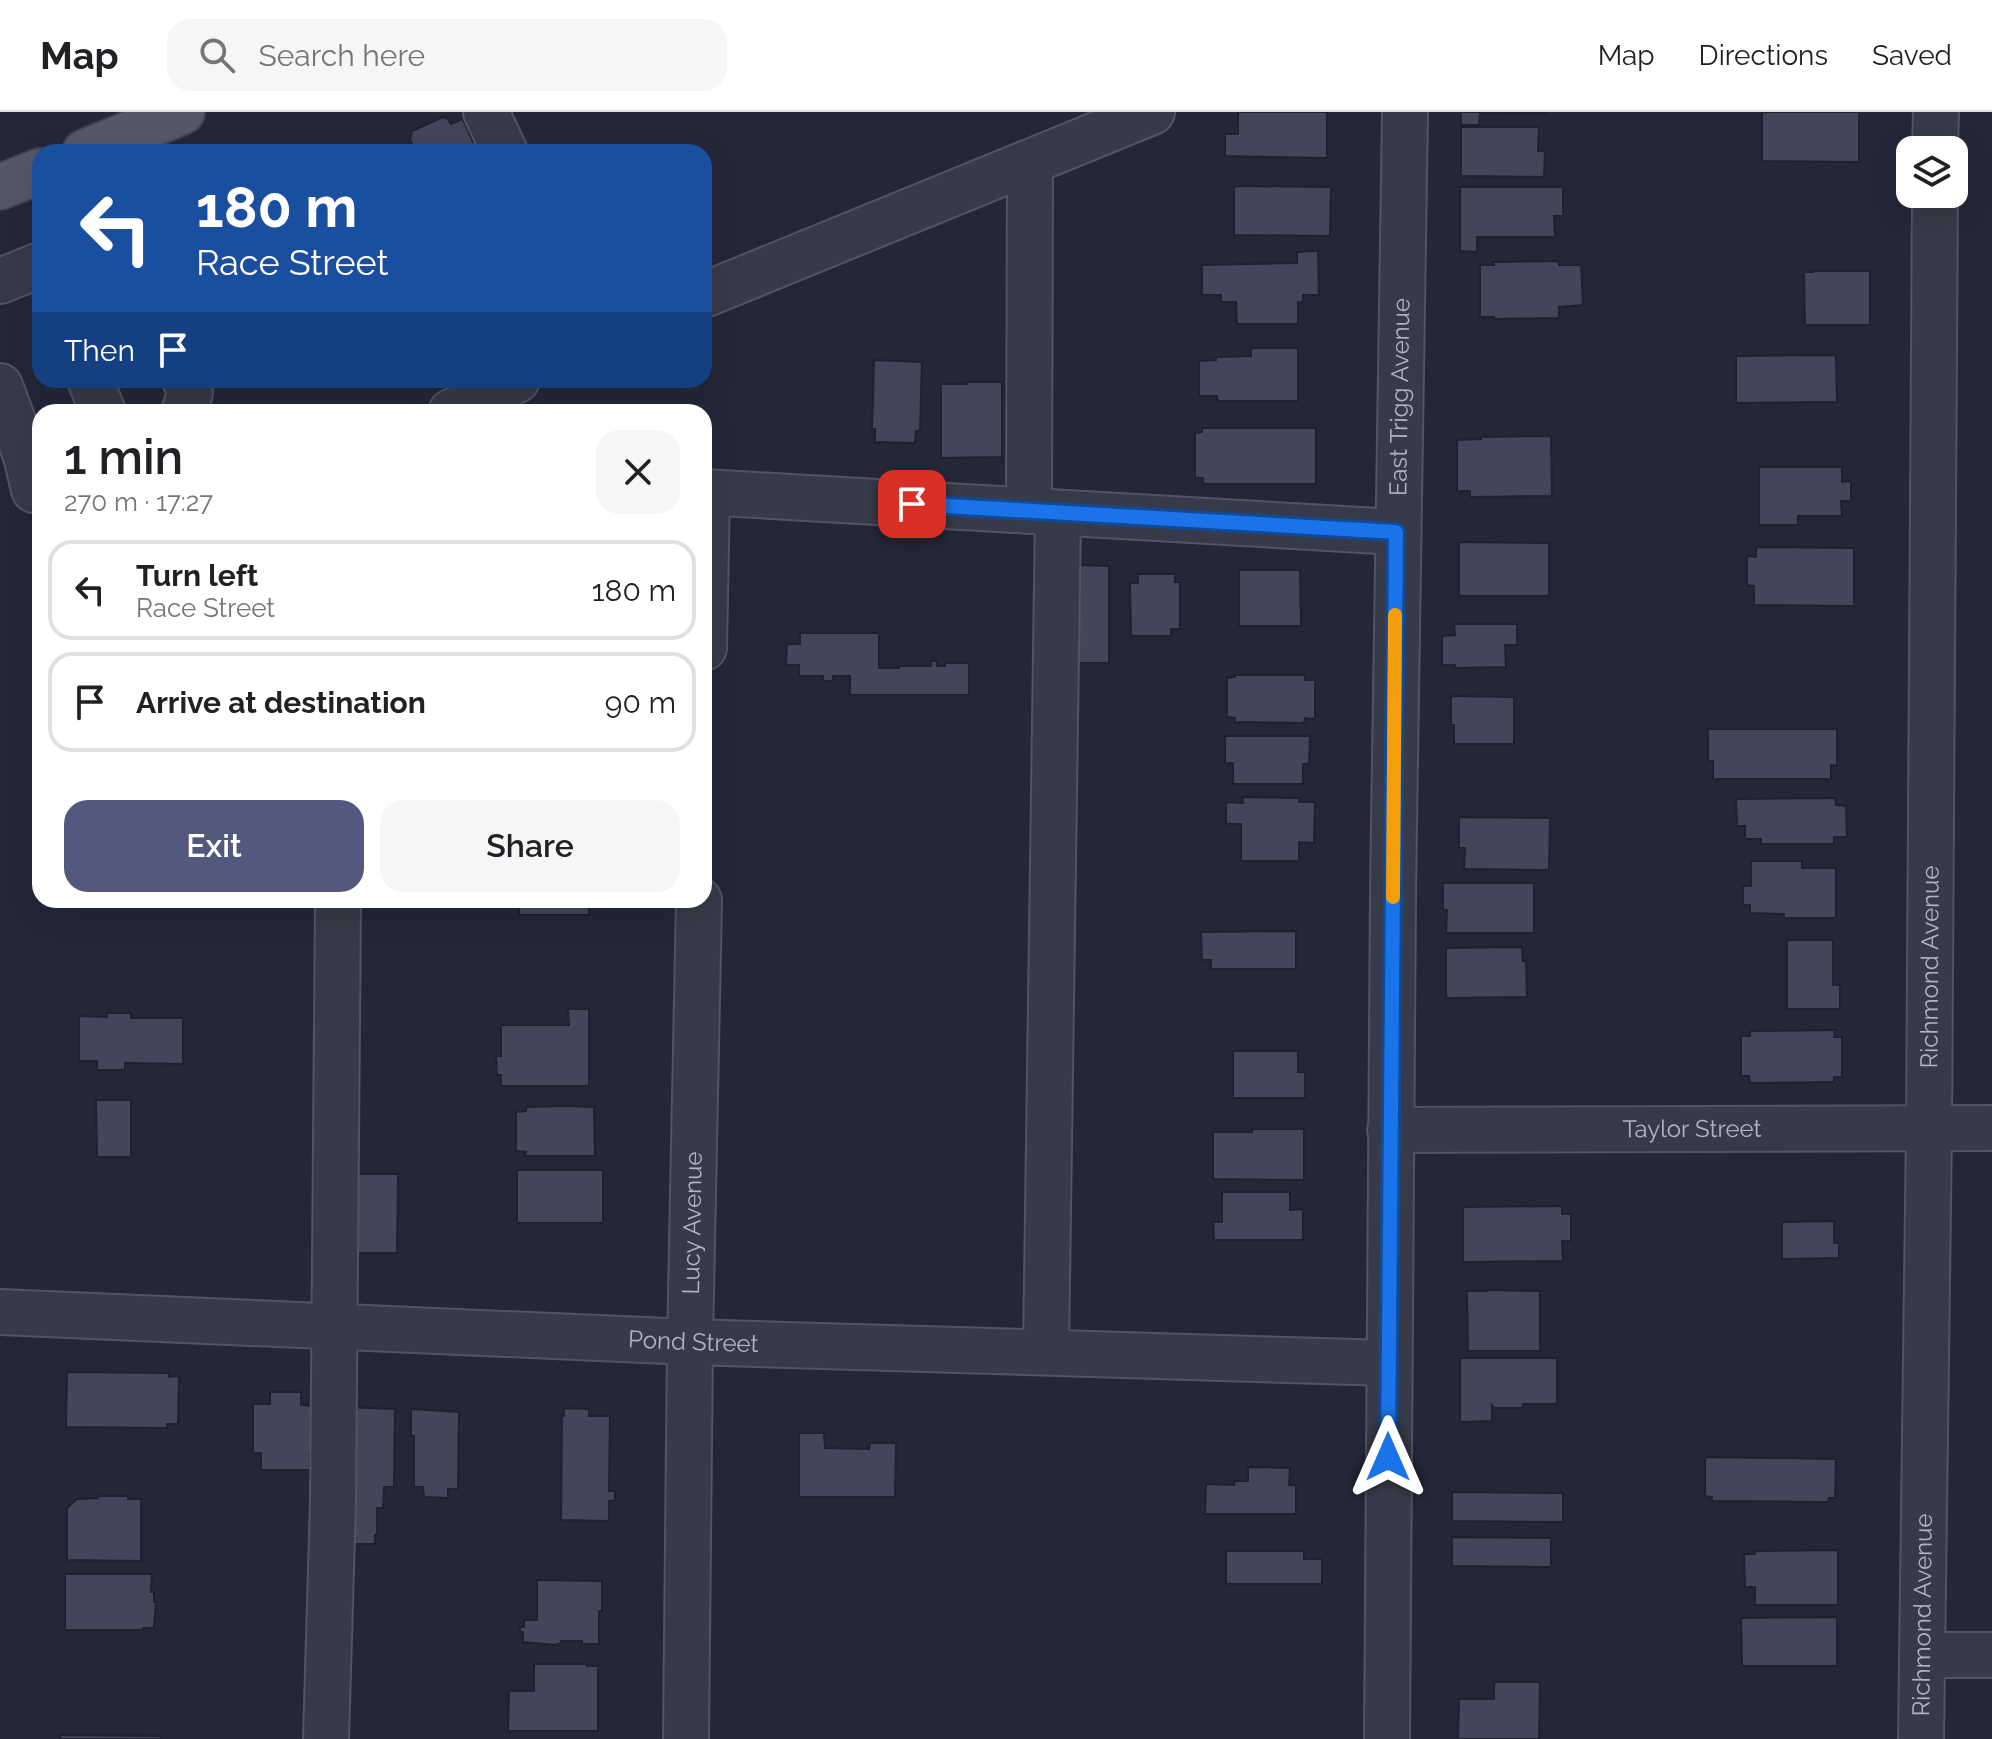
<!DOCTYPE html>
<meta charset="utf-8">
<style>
:root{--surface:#fff;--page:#f6f6f6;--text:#202124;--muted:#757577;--line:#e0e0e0;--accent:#52587e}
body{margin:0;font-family:Raleway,sans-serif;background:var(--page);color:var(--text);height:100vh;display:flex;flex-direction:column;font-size:30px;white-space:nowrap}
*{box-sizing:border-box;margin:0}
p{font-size:26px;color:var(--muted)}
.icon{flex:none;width:44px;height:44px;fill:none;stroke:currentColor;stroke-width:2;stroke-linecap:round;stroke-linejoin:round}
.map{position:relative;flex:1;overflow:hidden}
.sheet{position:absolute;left:32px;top:292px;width:680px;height:504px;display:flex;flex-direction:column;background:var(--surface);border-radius:24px;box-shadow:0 8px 32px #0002}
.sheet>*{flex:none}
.top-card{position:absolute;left:32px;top:32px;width:680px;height:244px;border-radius:24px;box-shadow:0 8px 32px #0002;background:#1a4fa0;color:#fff;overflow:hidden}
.tools{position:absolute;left:1896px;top:24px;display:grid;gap:16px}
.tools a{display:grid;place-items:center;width:72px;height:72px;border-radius:16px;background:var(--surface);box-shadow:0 8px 32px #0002;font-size:40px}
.pin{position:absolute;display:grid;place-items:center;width:68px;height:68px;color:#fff;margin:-34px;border-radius:16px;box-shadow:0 4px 12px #0006}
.me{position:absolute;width:88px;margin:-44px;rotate:0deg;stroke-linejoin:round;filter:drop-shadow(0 0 6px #0008)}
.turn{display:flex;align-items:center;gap:28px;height:168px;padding:0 32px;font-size:36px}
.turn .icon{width:104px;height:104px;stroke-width:2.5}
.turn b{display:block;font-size:56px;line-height:68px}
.then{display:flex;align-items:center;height:76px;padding:0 32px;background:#0003;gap:16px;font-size:30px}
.round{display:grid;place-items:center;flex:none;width:84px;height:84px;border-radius:24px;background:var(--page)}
.summary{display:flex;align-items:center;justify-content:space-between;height:136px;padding:0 32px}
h1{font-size:48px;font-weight:600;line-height:60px}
.primary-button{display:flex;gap:16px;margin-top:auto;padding:16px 32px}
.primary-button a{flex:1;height:92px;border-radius:24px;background:var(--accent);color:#fff;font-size:32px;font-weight:600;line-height:92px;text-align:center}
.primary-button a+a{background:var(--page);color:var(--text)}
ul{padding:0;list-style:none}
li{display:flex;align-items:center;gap:24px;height:100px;margin:0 16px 12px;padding:0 16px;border:4px solid var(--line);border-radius:24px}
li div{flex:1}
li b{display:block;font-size:30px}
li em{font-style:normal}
header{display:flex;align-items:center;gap:48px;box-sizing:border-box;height:112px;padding:0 40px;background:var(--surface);border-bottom:2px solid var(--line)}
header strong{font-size:38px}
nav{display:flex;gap:44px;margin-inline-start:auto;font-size:28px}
.search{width:560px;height:72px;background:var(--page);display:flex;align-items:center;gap:20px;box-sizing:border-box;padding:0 28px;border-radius:24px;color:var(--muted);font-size:30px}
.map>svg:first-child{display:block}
</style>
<header>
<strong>Map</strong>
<div class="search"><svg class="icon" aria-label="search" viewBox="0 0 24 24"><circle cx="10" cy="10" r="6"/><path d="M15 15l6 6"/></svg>Search here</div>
<nav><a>Map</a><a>Directions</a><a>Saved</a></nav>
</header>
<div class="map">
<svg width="1992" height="1627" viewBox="0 0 1992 1627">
<rect width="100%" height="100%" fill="#242738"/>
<path fill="#434659" stroke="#1e212f" stroke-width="2" d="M 1238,0 L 1327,0 L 1327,46 L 1225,44 L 1225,22 L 1238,22 Z
M 1461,0 L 1546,0 L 1546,2 L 1480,1 L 1479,13 L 1461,13 Z
M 1762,0 L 1859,0 L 1859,50 L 1762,49 Z
M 443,5 L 448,7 L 451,12 L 463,7 L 473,30 L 475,29 L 480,40 L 425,40 L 424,37 L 415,37 L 410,28 L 412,19 Z
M 1461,15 L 1539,15 L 1538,39 L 1545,39 L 1544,65 L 1461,64 Z
M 1234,74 L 1331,75 L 1330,124 L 1234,123 Z
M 1460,75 L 1563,75 L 1563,104 L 1554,104 L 1555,125 L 1477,125 L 1477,140 L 1460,139 Z
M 1318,139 L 1319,183 L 1303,183 L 1303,190 L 1298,190 L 1298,212 L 1237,212 L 1236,190 L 1221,190 L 1221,183 L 1202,183 L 1202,153 L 1297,151 L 1297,140 Z
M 1559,149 L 1559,153 L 1581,153 L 1583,193 L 1559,195 L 1559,206 L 1494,207 L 1494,205 L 1480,205 L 1480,153 L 1494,153 L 1493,150 Z
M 1813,159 L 1870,159 L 1870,213 L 1805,213 L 1804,160 L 1813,160 Z
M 1251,236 L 1298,236 L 1298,289 L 1218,289 L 1217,284 L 1199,284 L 1199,249 L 1216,248 L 1216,245 L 1251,244 Z
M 1836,243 L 1837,290 L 1736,291 L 1736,244 Z
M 874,248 L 922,250 L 920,319 L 916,319 L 915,331 L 875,330 L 875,317 L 872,317 Z
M 967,270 L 1002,270 L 1002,345 L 941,346 L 941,272 L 967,272 Z
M 1202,316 L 1316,316 L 1316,372 L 1203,372 L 1203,366 L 1195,366 L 1195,321 L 1202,320 Z
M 1551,324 L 1552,384 L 1470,385 L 1470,379 L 1457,379 L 1457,328 L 1481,327 L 1481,325 Z
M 1759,355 L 1842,355 L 1842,370 L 1851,369 L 1851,389 L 1841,389 L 1842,404 L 1798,404 L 1798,413 L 1759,413 Z
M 1459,430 L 1549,431 L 1549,484 L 1459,484 Z
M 1756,435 L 1854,436 L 1854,494 L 1754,493 L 1754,474 L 1747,473 L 1747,444 L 1756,445 Z
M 1079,453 L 1109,454 L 1109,551 L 1078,551 Z
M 1239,458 L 1300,458 L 1301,514 L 1239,514 Z
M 1138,462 L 1175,462 L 1175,470 L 1180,470 L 1180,517 L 1171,517 L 1171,524 L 1131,524 L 1130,471 L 1138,471 Z
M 1454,512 L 1517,512 L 1517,533 L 1505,533 L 1506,555 L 1455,556 L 1455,553 L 1442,553 L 1442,524 L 1455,523 Z
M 800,521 L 879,521 L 879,556 L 899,556 L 899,554 L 931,554 L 931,549 L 937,549 L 937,554 L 945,554 L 945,551 L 969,551 L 969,583 L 850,583 L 850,564 L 833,564 L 833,569 L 823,569 L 823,564 L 799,564 L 799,553 L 786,553 L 787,532 L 800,532 Z
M 1235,563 L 1305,563 L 1305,568 L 1315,568 L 1315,607 L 1305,606 L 1304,611 L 1235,610 L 1235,606 L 1227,605 L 1227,566 L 1235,565 Z
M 1451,584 L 1514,585 L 1514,632 L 1454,632 L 1454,613 L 1451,613 Z
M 1708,617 L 1837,617 L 1837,654 L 1831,653 L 1831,667 L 1713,667 L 1713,649 L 1708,649 Z
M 1225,624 L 1310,624 L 1309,652 L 1303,652 L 1303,672 L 1233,672 L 1233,651 L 1225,651 Z
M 1242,685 L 1300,686 L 1299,690 L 1315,690 L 1314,731 L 1299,730 L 1299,749 L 1241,749 L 1241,712 L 1226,712 L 1226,690 L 1243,691 Z
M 1835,686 L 1836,693 L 1846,694 L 1847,725 L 1834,725 L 1834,732 L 1761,732 L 1761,727 L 1745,727 L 1745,714 L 1737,714 L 1736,687 Z
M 1459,705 L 1550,706 L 1549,758 L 1464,757 L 1465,736 L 1459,736 Z
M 1751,749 L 1802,749 L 1802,756 L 1836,756 L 1836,806 L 1784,806 L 1784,802 L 1750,801 L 1750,793 L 1743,793 L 1743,774 L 1751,774 Z
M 1443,771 L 1534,771 L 1534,821 L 1446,821 L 1447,798 L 1443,798 Z
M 106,788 L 172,788 L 135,788 L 135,792 L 106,792 Z
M 519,788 L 589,788 L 589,803 L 519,803 Z
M 1296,819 L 1296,857 L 1211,857 L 1211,848 L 1202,848 L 1201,820 Z
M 1787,828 L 1833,828 L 1833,873 L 1840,873 L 1840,897 L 1787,897 Z
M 1522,835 L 1523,849 L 1526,849 L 1527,885 L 1446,886 L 1446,836 Z
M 568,897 L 589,897 L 589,974 L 501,974 L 501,963 L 497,963 L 496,944 L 501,944 L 501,913 L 569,913 Z
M 107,901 L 131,901 L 131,906 L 183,906 L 183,952 L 125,951 L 125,958 L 97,958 L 97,949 L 79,949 L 79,904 L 107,905 Z
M 1835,918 L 1834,925 L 1842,925 L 1842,965 L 1834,965 L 1834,970 L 1750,971 L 1749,964 L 1741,964 L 1741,924 L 1750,924 L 1750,919 Z
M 1233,939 L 1298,939 L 1298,960 L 1305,960 L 1305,986 L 1233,986 Z
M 96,988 L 131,988 L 131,1045 L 97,1045 Z
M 564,994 L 594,995 L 595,1044 L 525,1044 L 526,1040 L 516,1039 L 516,1000 L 526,999 L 526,995 Z
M 1252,1017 L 1304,1017 L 1304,1068 L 1213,1067 L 1213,1020 L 1252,1020 Z
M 517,1058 L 603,1058 L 603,1111 L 517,1111 Z
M 354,1062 L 398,1062 L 397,1141 L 353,1141 Z
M 1222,1080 L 1290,1080 L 1290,1098 L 1303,1097 L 1303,1128 L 1214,1128 L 1213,1110 L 1222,1110 Z
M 1562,1094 L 1562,1102 L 1571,1102 L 1571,1129 L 1562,1129 L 1563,1149 L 1463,1150 L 1463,1095 Z
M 1834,1109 L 1834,1131 L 1839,1131 L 1839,1146 L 1782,1147 L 1782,1110 Z
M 1487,1178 L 1540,1179 L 1540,1239 L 1468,1239 L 1467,1179 L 1487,1179 Z
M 1460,1246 L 1557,1246 L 1557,1292 L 1523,1292 L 1522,1296 L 1494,1296 L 1492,1293 L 1492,1309 L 1460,1310 Z
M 67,1260 L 169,1261 L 169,1265 L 179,1264 L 178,1312 L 167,1312 L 167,1316 L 66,1315 Z
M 270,1280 L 301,1280 L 301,1293 L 317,1294 L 317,1342 L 310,1342 L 310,1358 L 261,1358 L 261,1341 L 253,1341 L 253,1292 L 270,1292 Z
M 346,1295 L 395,1297 L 394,1375 L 384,1375 L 383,1396 L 377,1396 L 377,1423 L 375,1423 L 375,1432 L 348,1432 Z
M 564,1296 L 589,1297 L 589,1304 L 610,1304 L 609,1379 L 615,1379 L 615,1388 L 609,1389 L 609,1409 L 561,1408 L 562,1303 L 564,1304 Z
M 411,1297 L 459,1300 L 458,1377 L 448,1377 L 448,1386 L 424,1385 L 423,1375 L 414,1375 L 414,1324 L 411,1324 Z
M 799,1321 L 824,1321 L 825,1336 L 869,1337 L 870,1331 L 896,1331 L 895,1385 L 799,1385 Z
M 1705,1345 L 1836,1347 L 1835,1386 L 1829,1386 L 1828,1390 L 1712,1389 L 1712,1385 L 1705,1384 Z
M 1248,1355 L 1290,1356 L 1289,1373 L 1296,1373 L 1296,1402 L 1205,1402 L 1206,1372 L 1234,1373 L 1235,1369 L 1248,1369 Z
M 1452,1380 L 1563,1381 L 1563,1410 L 1452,1409 Z
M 98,1384 L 128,1384 L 128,1387 L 141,1387 L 141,1449 L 67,1448 L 67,1396 L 77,1387 L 98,1386 Z
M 1452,1425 L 1551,1426 L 1551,1455 L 1452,1454 Z
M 1838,1438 L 1838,1493 L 1755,1493 L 1755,1475 L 1745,1475 L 1744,1442 L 1755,1442 L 1755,1439 Z
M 1226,1439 L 1304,1439 L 1304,1447 L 1322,1447 L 1322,1472 L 1226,1472 Z
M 65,1462 L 152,1462 L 151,1480 L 154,1480 L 154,1490 L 156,1490 L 154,1516 L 143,1516 L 143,1518 L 65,1518 Z
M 537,1468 L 602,1469 L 602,1499 L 599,1499 L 599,1532 L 582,1532 L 582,1529 L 561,1529 L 561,1531 L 555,1533 L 523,1530 L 523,1520 L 520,1520 L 520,1515 L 524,1515 L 524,1508 L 537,1508 Z
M 1837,1505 L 1837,1554 L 1742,1554 L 1741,1506 Z
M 534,1552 L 587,1552 L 587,1554 L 598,1554 L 598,1619 L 508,1619 L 509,1579 L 534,1579 Z
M 1494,1570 L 1540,1570 L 1539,1627 L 1458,1627 L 1459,1587 L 1494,1587 Z
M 60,1623 L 161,1624 L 161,1627 L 60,1627 Z"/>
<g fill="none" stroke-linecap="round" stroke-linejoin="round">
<defs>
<g id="minor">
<path d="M 486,0 L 505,40"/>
<path d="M 1935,38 L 1936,0"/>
<path d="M 0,169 L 40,153"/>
<path d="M 704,183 L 1152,0"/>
<path d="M 90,268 L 103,300"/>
<path d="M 0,274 L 26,344 L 34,378"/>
<path d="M 184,300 L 190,281 L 185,268"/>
<path d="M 451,300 L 517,268"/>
<path d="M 704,380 L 1396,420"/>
<path d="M 1029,399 L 1030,50"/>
<path d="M 704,536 L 707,380"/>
<path id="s1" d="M 1390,1018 L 1992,1016"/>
<path id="s2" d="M 0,1200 L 690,1230 L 1389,1251"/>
<path d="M 1046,1239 L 1058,401"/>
<path d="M 1922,1543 L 1992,1543"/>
<path d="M 326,1627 L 333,1389 L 338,788"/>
<path id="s3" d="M 686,1627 L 690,1230 L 699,788"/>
<path id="s4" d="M 1387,1627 C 1389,1085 1394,542 1405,0"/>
<path id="s5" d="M 1921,1627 L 1929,1017 L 1935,82"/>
</g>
<path id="major" d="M 85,40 L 182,0
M 0,75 L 40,59"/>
</defs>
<use href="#minor" stroke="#525463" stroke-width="48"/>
<use href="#major" stroke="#404351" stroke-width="48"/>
<use href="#minor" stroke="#373a48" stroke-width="44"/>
<use href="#major" stroke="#555868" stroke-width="44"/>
</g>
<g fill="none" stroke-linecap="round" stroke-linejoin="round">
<defs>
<path id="route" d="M 912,392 L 1396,420 L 1388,1345"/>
</defs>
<use href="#route" stroke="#114b97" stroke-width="20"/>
<use href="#route" stroke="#1a73e8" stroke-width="14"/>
<path stroke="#f59e0b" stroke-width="14" d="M 1393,785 L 1395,503"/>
</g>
<g text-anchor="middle" stroke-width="7" stroke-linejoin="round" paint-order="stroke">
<g font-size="24" fill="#b2b4c4" stroke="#1c1f2d">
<text dy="8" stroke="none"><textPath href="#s4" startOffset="1342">East Trigg Avenue</textPath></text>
<text dy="8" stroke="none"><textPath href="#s5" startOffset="772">Richmond Avenue</textPath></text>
<text dy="8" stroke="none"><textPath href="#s1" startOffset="302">Taylor Street</textPath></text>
<text dy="8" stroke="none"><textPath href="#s3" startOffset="516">Lucy Avenue</textPath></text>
<text dy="8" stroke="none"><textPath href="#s2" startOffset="694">Pond Street</textPath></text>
<text dy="8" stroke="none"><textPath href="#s5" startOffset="124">Richmond Avenue</textPath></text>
</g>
</g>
</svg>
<div class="tools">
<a><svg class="icon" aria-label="layers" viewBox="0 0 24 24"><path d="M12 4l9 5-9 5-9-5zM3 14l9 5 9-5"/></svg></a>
</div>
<div class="pin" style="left:912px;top:392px;background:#d93025"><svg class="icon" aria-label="arrive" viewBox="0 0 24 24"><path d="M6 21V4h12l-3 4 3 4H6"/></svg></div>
<svg class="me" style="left:1388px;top:1345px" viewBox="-20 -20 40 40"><path d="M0-17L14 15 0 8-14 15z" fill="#1a73e8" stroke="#fff" stroke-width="4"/></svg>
<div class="top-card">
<div class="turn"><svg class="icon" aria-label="left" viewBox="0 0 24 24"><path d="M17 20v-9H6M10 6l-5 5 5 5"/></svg><div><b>180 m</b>Race Street</div></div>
<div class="then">Then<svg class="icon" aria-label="arrive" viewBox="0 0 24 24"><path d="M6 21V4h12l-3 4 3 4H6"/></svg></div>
</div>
<section class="sheet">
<div class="summary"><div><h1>1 min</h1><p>270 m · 17:27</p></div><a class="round"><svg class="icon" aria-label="close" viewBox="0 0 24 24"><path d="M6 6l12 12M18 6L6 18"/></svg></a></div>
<ul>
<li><svg class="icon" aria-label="left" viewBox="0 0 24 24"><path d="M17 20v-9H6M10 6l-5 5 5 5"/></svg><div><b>Turn left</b><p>Race Street</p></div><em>180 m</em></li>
<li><svg class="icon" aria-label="arrive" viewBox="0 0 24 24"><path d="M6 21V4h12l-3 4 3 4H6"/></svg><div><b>Arrive at destination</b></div><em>90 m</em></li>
</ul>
<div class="primary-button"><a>Exit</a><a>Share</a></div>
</section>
</div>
